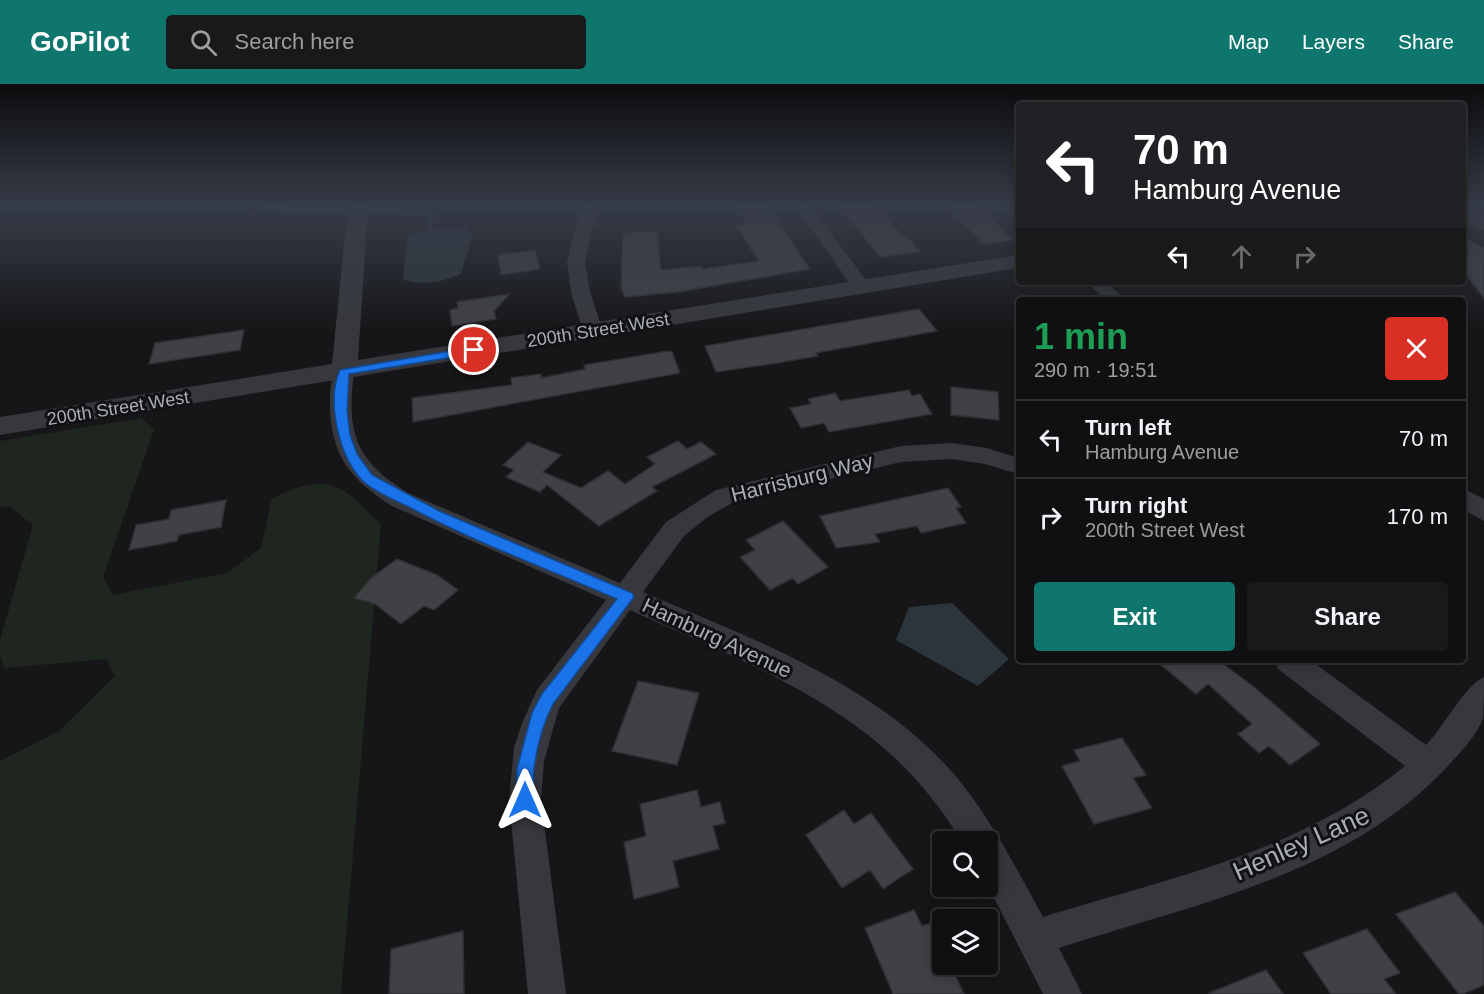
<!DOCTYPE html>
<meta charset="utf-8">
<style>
:root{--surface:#101012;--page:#19191b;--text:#f1f3f6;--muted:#9c9d9f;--line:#303032;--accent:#0f766e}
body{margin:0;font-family:Arial,sans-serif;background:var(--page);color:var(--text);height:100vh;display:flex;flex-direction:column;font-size:22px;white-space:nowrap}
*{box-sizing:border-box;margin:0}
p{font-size:20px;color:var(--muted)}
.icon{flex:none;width:33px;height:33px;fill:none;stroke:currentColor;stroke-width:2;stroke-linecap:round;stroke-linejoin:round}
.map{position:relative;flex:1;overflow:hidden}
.drawer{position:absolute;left:1016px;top:213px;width:450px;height:366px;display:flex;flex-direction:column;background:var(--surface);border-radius:6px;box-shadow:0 3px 15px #0003,0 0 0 2px var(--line)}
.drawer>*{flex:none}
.hud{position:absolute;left:1016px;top:18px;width:450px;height:183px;border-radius:6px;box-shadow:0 3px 15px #0003,0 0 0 2px var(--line);background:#202124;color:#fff;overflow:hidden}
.buttons{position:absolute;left:932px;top:747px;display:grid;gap:12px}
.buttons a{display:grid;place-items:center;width:66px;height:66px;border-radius:6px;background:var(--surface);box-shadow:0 3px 15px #0003,0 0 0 2px var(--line);font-size:30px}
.pin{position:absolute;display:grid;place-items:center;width:51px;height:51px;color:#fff;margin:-26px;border:3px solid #fff;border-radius:50%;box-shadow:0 2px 6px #0007}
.me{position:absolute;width:66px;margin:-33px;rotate:0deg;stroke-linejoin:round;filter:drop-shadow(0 0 4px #0008)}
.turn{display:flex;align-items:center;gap:21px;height:126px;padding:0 18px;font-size:27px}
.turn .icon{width:78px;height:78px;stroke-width:2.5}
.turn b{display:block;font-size:42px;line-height:51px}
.lanes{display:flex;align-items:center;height:57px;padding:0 18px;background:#0003;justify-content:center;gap:30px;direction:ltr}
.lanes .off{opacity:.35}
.round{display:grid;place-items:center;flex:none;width:63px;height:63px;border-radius:6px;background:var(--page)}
.overview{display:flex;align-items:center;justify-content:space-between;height:102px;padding:0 18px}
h1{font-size:36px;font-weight:700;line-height:45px;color:#1e9e55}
.action{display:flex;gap:12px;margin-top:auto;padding:12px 18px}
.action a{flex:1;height:69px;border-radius:6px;background:var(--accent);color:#fff;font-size:24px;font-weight:700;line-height:69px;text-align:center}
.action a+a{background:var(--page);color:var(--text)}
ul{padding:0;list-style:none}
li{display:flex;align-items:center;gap:18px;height:78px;padding:0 18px;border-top:2px solid var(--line)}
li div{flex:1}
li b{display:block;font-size:22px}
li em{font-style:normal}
header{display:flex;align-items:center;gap:36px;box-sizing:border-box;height:84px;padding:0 30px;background:var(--accent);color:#fff}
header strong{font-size:28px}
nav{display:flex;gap:33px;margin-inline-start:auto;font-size:21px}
.search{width:420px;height:54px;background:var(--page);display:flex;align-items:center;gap:15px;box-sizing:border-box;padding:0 21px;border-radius:6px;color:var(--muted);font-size:22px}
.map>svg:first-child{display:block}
</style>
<header>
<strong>GoPilot</strong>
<div class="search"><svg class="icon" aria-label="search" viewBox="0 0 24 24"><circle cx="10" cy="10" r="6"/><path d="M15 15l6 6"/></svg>Search here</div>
<nav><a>Map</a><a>Layers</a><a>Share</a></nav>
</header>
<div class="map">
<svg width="1484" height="910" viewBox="0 0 1484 910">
<rect width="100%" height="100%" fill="#161618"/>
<path fill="#1e261f" d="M 141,334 L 154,346 L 103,493 L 113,511 L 227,489 L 261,464 L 272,414 C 329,388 340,398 381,441 L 341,910 L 0,910 L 0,677 L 59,647 L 115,592 L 106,575 L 4,584 L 0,570 L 0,556 L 33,441 L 10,423 L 0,422 L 0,357 Z"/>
<path fill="#2c353c" d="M 466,144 L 473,150 L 461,190 C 445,197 419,203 403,195 L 407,152 L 421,146 Z
M 952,519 L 1009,575 L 978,602 L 896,556 L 909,523 Z"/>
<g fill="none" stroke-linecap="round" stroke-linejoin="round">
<path stroke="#2c353c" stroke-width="5" d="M 260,122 L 294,126 L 430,128 L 431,153"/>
</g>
<path fill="#404145" stroke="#303034" stroke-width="1.5" d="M 737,122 L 767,122 L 810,185 L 678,208 L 625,213 L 621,204 L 623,149 L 657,147 L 661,186 L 701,182 L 703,185 L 759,177 L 736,142 L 747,140 Z
M 839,122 L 872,122 L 880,131 L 884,131 L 903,153 L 907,152 L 920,168 L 880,173 Z
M 946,122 L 978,122 L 1013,156 L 983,160 Z
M 1462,152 L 1484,164 L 1484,214 L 1467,192 L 1462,192 Z
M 535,166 L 540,185 L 501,191 L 498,171 Z
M 510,210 L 494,227 L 496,235 L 452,242 L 450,226 L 458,224 L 457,218 Z
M 919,225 L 937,247 L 816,269 L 818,272 L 778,279 L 716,288 L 705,262 Z
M 244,246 L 240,266 L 149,280 L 155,259 Z
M 668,267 L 672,268 L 680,289 L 413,338 L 412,314 L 512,301 L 511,294 L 541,290 L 541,294 L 585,285 L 584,281 Z
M 951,303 L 998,308 L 999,336 L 951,331 Z
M 909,306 L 912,312 L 920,310 L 932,330 L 829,348 L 824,339 L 801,344 L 790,324 L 811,320 L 808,315 L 835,309 L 840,317 Z
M 678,357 L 687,365 L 701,358 L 716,370 L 652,403 L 657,407 L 599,442 L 547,401 L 540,408 L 506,393 L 514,386 L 503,381 L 528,358 L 561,371 L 543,388 L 581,404 L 608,387 L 625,400 L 655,380 L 647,373 Z
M 948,404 L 961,423 L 956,424 L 966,439 L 921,449 L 917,442 L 875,450 L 880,458 L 836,464 L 820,432 Z
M 226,416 L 221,443 L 179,451 L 177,457 L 129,466 L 136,441 L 169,435 L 171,426 Z
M 783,437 L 828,483 L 798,500 L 793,494 L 770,506 L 740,473 L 755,466 L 746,456 Z
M 397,475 L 437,491 L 458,506 L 434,526 L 424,522 L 401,540 L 375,520 L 354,514 L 371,494 Z
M 1155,576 L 1218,576 L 1254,603 L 1320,660 L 1290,681 L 1269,662 L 1259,669 L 1238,650 L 1252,640 L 1208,600 L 1196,610 Z
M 638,597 L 699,609 L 677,681 L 612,667 Z
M 1122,654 L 1146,691 L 1133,694 L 1152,724 L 1094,740 L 1062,682 L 1080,677 L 1074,666 Z
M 697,706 L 701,723 L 720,718 L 725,739 L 713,742 L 719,765 L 673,777 L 679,803 L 634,815 L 624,758 L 646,752 L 640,720 Z
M 844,726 L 854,740 L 871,729 L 913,785 L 883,805 L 870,786 L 842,804 L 806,751 Z
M 1455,808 L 1484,842 L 1484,901 L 1463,910 L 1459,910 L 1396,830 Z
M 914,826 L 922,842 L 931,839 L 942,863 L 942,880 L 950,880 L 964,910 L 893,910 L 865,844 Z
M 1367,845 L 1400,889 L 1384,895 L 1396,910 L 1331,910 L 1303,869 Z
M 463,847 L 464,910 L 389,910 L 391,865 Z
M 1266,886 L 1283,910 L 1209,910 L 1209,909 Z"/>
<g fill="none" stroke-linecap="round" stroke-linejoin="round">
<path fill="#37383d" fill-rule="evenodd" d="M 581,122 L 597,122 L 585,178 L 590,208 L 603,247 L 593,253 L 583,247 L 571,208 L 567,178 Z
M 795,122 L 811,122 L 871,203 L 869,207 L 855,207 Z
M 1005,122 L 1018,122 L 1018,132 L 1012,130 Z
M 1462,124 L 1484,134 L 1484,146 L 1462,136 Z
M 1087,198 L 1107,198 L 1125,216 L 1105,216 Z
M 344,282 L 351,284 L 354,288 C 346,351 356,377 410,410 L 620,499 L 666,438 L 716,406 L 901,362 L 952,359 L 987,364 L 1018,374 L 1018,390 L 985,380 L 952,375 L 901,378 L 734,418 L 709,432 L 684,452 L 643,508 C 756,557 888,603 966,705 C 996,745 1019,789 1043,833 C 1171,793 1298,769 1405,682 L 1278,585 L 1274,576 L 1310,576 L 1426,661 C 1443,644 1466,600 1484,593 C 1484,605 1484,623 1483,634 C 1477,652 1458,671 1445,685 C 1345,791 1194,820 1059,864 L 1082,910 L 1043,910 L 987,800 L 987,758 L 963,758 C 946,733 930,710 910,689 C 835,610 726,570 630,526 L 559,624 L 544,677 L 541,716 L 566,910 L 528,910 L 509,716 L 514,664 L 522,639 L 537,606 L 606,516 L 392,422 C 351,396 330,371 330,320 C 330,309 330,293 337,284 Z
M 1462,404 L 1484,415 L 1484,437 L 1462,425 Z"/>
<path fill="#37383d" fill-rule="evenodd" d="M 348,122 L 368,122 L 358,276 L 1018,171 L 1018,184 L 0,351 L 0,333 L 332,280 Z"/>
</g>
<linearGradient id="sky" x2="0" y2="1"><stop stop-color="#0c0c0d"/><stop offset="0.49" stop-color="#363c48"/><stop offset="1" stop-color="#363c48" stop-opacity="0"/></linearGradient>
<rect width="1484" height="249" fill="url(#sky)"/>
<path fill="#1a73e8" stroke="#114b97" stroke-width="1.5" d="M 474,263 L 480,266 L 478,269 L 349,290 L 347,327 L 350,351 L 357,370 L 372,391 L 439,427 L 632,509 L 634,513 L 553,620 C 543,639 537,662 534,684 C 532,696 537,710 531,721 L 525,724 L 519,721 L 516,716 L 517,685 L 532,629 L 542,610 L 617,515 C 548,485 477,459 411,424 C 395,416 376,409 363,397 C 339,373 326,317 340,286 Z"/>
<g text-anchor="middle" stroke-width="6" stroke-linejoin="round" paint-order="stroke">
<g font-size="18" fill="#a8adb8" stroke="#111113">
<text transform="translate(598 246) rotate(-9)" y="6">200th Street West</text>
<text transform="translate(118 324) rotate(-9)" y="6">200th Street West</text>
</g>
<g font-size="21" fill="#a8adb8" stroke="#111113">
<text transform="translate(802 394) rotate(-14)" y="7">Harrisburg Way</text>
<text transform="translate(717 554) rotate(25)" y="7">Hamburg Avenue</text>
</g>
<g font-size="26" fill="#a8adb8" stroke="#111113">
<text transform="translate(1301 759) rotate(-24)" y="9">Henley Lane</text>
</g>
</g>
</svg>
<div class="buttons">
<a><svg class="icon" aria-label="search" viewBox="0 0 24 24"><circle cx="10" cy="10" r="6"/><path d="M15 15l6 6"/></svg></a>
<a><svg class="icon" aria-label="layers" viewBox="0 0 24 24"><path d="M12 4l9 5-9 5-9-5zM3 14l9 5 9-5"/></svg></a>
</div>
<div class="pin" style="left:474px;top:266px;background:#d93025"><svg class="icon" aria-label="arrive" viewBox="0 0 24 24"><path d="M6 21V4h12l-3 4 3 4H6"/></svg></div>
<svg class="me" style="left:525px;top:716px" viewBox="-20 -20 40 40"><path d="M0-17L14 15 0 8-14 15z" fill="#1a73e8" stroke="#fff" stroke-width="4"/></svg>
<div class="hud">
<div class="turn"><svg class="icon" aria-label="left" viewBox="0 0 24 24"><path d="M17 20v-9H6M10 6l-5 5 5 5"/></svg><div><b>70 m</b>Hamburg Avenue</div></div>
<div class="lanes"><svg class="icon" aria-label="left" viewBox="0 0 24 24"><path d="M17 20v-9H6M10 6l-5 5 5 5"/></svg><svg class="icon off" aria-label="ahead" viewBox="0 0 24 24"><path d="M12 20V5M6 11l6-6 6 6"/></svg><svg class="icon off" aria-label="right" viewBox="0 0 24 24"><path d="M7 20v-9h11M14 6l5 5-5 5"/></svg></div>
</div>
<section class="drawer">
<div class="overview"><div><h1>1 min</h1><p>290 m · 19:51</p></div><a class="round" style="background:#d93025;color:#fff"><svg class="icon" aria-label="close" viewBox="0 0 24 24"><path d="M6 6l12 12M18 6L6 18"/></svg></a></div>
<ul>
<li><svg class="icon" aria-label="left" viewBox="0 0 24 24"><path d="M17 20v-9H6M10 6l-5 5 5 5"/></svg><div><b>Turn left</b><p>Hamburg Avenue</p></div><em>70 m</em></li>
<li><svg class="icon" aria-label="right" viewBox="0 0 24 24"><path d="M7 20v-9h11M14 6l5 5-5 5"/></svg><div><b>Turn right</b><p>200th Street West</p></div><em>170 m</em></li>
</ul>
<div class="action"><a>Exit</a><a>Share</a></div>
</section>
</div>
